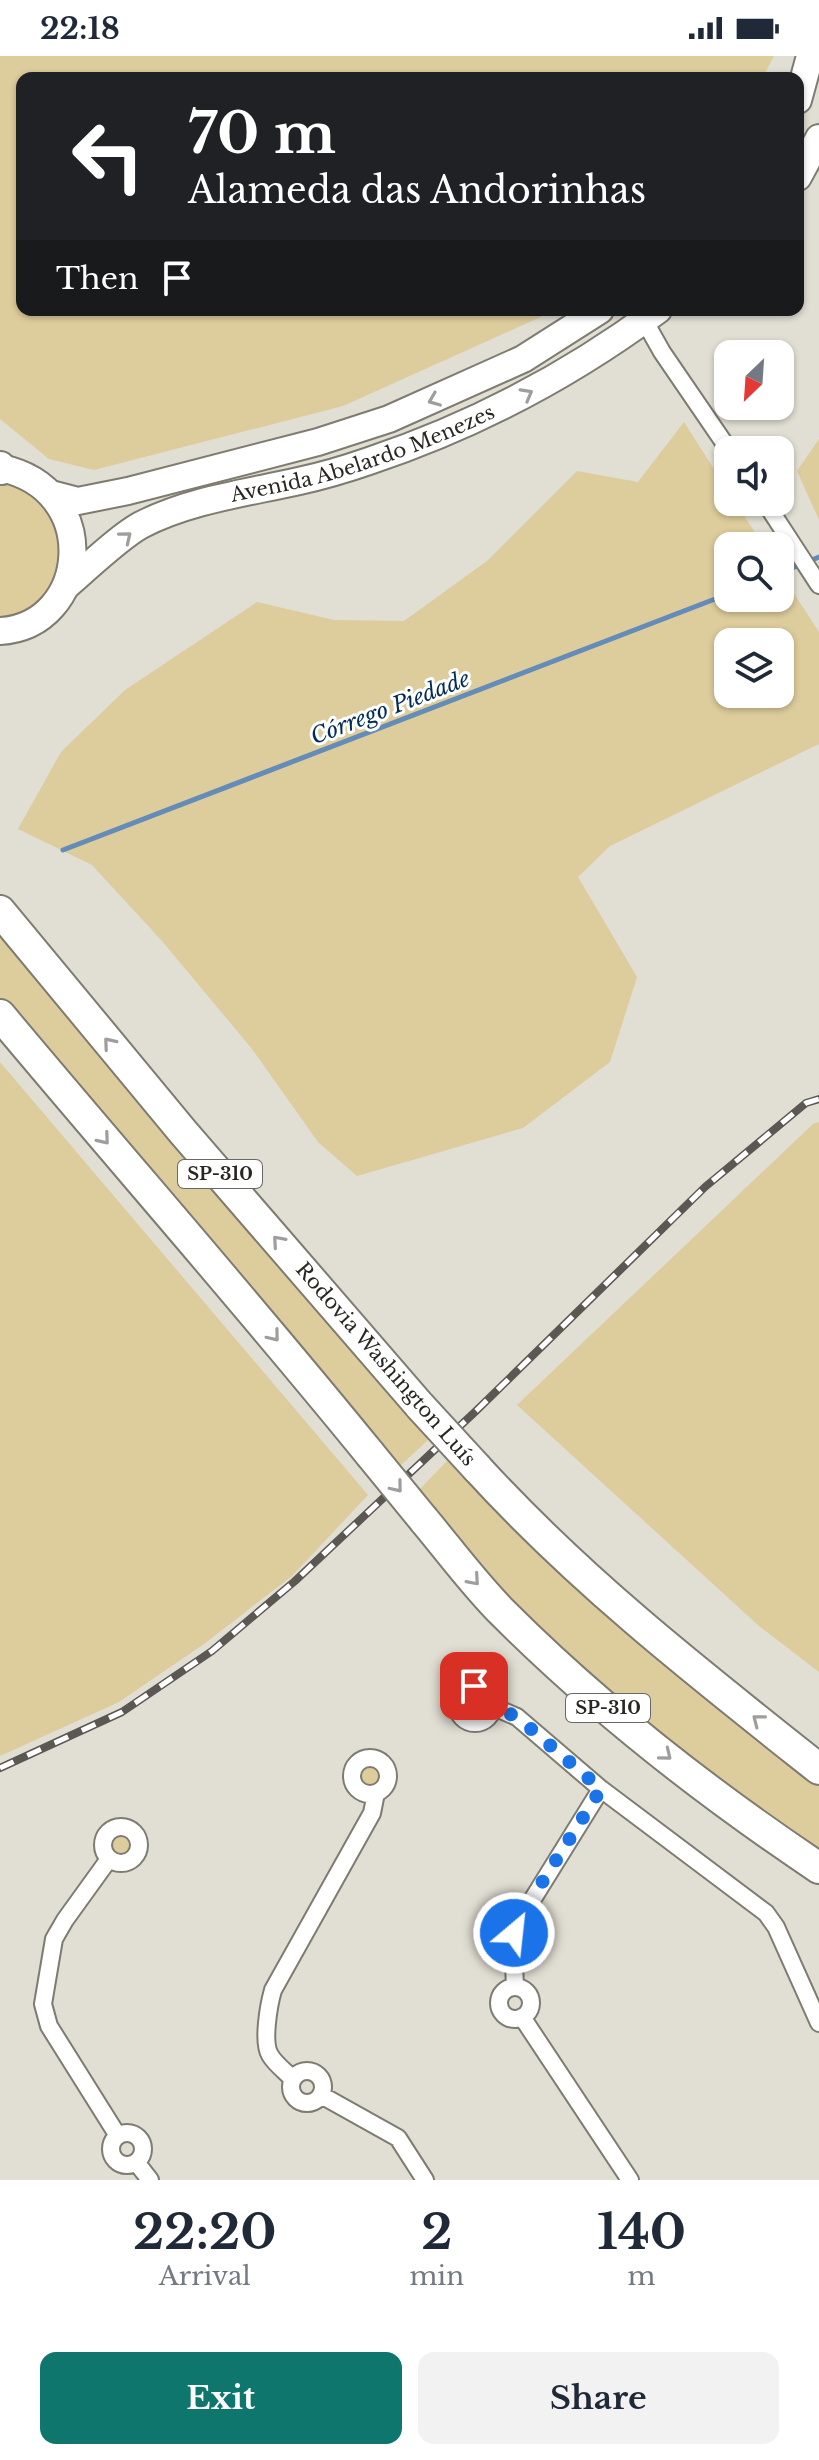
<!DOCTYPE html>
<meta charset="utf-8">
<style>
:root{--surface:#fff;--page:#f2f2f3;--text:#1f2937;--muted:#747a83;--accent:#0f766e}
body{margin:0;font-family:"Libre Baskerville",serif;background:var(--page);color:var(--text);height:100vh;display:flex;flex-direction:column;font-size:30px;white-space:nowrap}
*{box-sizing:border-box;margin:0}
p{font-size:26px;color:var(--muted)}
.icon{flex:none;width:44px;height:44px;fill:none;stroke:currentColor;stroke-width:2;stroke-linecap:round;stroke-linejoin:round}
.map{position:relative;height:2124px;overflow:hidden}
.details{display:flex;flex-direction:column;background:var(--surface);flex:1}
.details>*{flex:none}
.banner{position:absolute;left:16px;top:16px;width:788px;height:244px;border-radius:16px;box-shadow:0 2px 6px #0004;background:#202124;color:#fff;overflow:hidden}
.needle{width:52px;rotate:205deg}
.buttons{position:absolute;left:714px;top:284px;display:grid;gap:16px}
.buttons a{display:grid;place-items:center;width:80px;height:80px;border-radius:16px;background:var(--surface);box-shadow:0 2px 6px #0004;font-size:40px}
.pin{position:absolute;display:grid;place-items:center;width:68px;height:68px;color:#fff;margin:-34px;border-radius:16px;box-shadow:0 4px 12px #0006}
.me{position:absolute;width:88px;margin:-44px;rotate:28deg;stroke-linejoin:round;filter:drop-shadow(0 0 6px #0008)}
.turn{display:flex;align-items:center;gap:28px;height:168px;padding:0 40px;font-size:36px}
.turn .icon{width:104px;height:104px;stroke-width:2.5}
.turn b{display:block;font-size:56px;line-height:68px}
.then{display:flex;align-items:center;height:76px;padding:0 40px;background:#0003;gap:16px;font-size:30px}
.eta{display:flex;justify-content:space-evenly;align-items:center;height:136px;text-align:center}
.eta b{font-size:48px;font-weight:700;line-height:56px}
.primary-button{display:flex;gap:16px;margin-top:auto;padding:16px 40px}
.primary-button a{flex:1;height:92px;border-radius:16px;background:var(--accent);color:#fff;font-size:32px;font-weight:700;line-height:92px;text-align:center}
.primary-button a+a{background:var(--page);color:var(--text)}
.status{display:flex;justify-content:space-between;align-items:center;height:56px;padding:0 40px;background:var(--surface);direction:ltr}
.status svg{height:22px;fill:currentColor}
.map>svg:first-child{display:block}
</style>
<div class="status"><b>22:18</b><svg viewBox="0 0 49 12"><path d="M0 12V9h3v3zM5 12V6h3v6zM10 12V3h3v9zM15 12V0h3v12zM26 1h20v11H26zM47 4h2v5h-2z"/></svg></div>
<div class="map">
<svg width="819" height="2124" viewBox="0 0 819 2124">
<rect width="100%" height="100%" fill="#e1ded3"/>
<path fill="#ddcc9c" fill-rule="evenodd" d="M 0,0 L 774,0 L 762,22 L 22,22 L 22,254 L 556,254 L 343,350 L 94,414 L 49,403 L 0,363 Z
M 684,366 L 728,435 L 728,446 L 735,446 L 764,490 L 728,490 L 728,542 L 780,542 L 780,516 L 819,576 L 819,688 L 610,790 L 578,821 L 637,921 L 610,1006 L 523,1072 L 357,1120 L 318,1086 L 252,993 L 162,885 L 92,809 L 18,773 L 61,696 L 125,634 L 257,546 L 334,564 L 404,565 L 487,505 L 577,415 L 638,426 ZM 728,586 L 780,586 L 780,638 L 728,638 Z
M 819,383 L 819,464 L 797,415 Z
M 0,420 L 54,452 L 65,508 L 33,556 L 0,568 Z
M 0,871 L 421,1369 L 419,1372 L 429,1383 L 400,1410 L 0,943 Z
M 0,1006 L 368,1439 L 292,1520 L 204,1588 L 119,1646 L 0,1700 Z
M 819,1066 L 819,1616 L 759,1570 L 517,1349 L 813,1068 Z
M 448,1404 L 819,1725 L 819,1803 L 714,1728 L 504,1544 L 415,1438 Z
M465 1649a10 10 0 1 1 20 0a10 10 0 1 1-20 0Z
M360 1720a10 10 0 1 1 20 0a10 10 0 1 1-20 0Z
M111 1789a10 10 0 1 1 20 0a10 10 0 1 1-20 0Z"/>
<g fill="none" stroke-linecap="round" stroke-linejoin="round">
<path stroke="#648cb8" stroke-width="5" d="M 780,517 L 819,501
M 63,794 L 728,538"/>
<defs>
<path id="minor" d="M 644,264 L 662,296 L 729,394
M 765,446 L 819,529
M457 1649a18 18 0 1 1 36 0a18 18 0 1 1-36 0Z
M 494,1651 L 517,1661 L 601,1733 L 766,1857 L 776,1871 L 819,1967
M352 1720a18 18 0 1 1 36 0a18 18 0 1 1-36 0Z
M103 1789a18 18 0 1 1 36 0a18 18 0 1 1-36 0Z
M 109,1803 L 65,1864 L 54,1883 L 43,1948 L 49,1970 L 118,2080
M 515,1931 L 513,1885 L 516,1870 L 601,1733
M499 1947a16 16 0 1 1 32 0a16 16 0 1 1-32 0Z
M 522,1961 L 630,2124
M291 2031a16 16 0 1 1 32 0a16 16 0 1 1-32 0Z
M 293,2023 C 286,2016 275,2008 270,1999 C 262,1986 269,1948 273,1934 L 372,1757 L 376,1737
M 321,2039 L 398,2082 L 425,2124
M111 2093a16 16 0 1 1 32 0a16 16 0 1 1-32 0Z
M 136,2106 L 150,2124"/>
<g id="primary">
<path d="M 798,44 L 810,0"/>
<path d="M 798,121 L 819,82"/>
<path d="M 0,412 C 103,432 90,570 0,575"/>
<path d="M 51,438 L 78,445 L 128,435 L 318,386 L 389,363 L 523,303 L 600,254"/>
<path id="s1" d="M 66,530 C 86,513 119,481 141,469 C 189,444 246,437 299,425 C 322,420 346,413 369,405 C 474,370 569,320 658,254"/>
</g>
<path id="motorway" d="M 0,411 L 2,413
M 0,855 L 183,1076 L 420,1350
M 0,959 C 123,1106 249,1249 370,1398
M 477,1412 C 580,1525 699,1618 819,1713
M 424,1464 C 450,1495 474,1528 503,1557 C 598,1652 707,1737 819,1812"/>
</defs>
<use href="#minor" stroke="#7e7b71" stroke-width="20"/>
<use href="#primary" stroke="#7e7b71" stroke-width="30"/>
<use href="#motorway" stroke="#7e7b71" stroke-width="34"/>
<use href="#minor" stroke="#fff" stroke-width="16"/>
<use href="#primary" stroke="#fff" stroke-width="26"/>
<use href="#motorway" stroke="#fff" stroke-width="30"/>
<defs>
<path id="rail" d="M 0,1712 L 122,1656 L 212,1595 L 295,1525 L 477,1354 L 705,1131 L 806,1047 L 819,1043"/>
</defs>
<use href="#rail" stroke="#5b5853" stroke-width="8"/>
<use href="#rail" stroke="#fff" stroke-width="5" stroke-dasharray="15" stroke-linecap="butt"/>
<defs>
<path id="motorway-bridge" d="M 420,1350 L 477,1412
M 370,1398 L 424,1464"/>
</defs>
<use href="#motorway-bridge" stroke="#7e7b71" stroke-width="34" stroke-linecap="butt"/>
<use href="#motorway-bridge" stroke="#fff" stroke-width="30"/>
</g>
<defs><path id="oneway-chevron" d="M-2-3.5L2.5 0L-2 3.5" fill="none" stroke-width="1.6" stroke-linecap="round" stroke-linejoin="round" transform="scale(2)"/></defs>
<g stroke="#9f9e9c">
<use href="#oneway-chevron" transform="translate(527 338) rotate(-29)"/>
<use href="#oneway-chevron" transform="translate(434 344) rotate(158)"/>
<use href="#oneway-chevron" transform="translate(126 481) rotate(-39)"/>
<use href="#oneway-chevron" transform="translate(109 987) rotate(-130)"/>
<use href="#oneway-chevron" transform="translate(104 1083) rotate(50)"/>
<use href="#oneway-chevron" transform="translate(278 1185) rotate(-131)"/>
<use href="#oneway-chevron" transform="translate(274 1280) rotate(51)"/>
<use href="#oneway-chevron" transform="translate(397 1431) rotate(51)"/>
<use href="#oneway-chevron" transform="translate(474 1524) rotate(49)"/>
<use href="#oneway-chevron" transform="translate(758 1664) rotate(-142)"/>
<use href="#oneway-chevron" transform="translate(666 1699) rotate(39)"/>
</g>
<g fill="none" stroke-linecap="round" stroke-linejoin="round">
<path stroke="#1a73e8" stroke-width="14" stroke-dasharray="0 25.2" d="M 474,1630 C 487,1632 493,1638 494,1651 L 517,1661 L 601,1733 L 519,1863 L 514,1877"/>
</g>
<g text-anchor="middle" stroke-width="6" stroke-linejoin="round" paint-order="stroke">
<g fill="#fff" stroke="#696865" stroke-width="2">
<rect x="178" y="1104" width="84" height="28" rx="6"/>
<rect x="566" y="1638" width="84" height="28" rx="6"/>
</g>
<g font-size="18" font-weight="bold" fill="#292723">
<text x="220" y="1124">SP-310</text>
<text x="608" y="1658">SP-310</text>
</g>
<g font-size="20" fill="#292723" stroke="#fff">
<text dy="7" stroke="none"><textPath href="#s1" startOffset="330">Avenida Abelardo Menezes</textPath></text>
<text transform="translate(386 1308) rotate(49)" y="7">Rodovia Washington Luís</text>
</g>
<g font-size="22" font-style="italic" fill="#002c56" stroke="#fff">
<text transform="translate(390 651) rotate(-21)" y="8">Córrego Piedade</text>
</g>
</g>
</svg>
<div class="buttons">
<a><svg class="needle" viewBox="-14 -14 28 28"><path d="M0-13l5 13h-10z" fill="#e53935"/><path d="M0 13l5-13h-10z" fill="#747a83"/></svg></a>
<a><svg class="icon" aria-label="sound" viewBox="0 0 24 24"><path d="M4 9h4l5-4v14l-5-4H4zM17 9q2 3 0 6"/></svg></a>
<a><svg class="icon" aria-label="search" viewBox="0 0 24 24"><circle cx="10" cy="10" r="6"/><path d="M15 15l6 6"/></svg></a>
<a><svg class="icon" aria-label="layers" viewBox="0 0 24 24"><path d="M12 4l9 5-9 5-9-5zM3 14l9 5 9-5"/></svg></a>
</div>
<div class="pin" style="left:474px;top:1630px;background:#d93025"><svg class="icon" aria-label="arrive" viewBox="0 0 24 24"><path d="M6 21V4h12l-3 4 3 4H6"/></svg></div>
<svg class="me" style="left:514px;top:1877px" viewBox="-20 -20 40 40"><circle r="17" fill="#1a73e8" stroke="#fff" stroke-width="3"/><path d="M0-11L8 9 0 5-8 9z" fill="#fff"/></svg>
<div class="banner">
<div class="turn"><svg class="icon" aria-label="left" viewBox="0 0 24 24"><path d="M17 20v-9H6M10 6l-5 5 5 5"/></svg><div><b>70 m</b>Alameda das Andorinhas</div></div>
<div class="then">Then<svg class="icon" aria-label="arrive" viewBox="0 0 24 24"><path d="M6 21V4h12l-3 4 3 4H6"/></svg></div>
</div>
</div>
<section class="details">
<div class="eta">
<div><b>22:20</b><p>Arrival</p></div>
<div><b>2</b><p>min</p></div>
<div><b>140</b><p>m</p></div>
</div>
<div class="primary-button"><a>Exit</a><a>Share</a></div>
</section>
